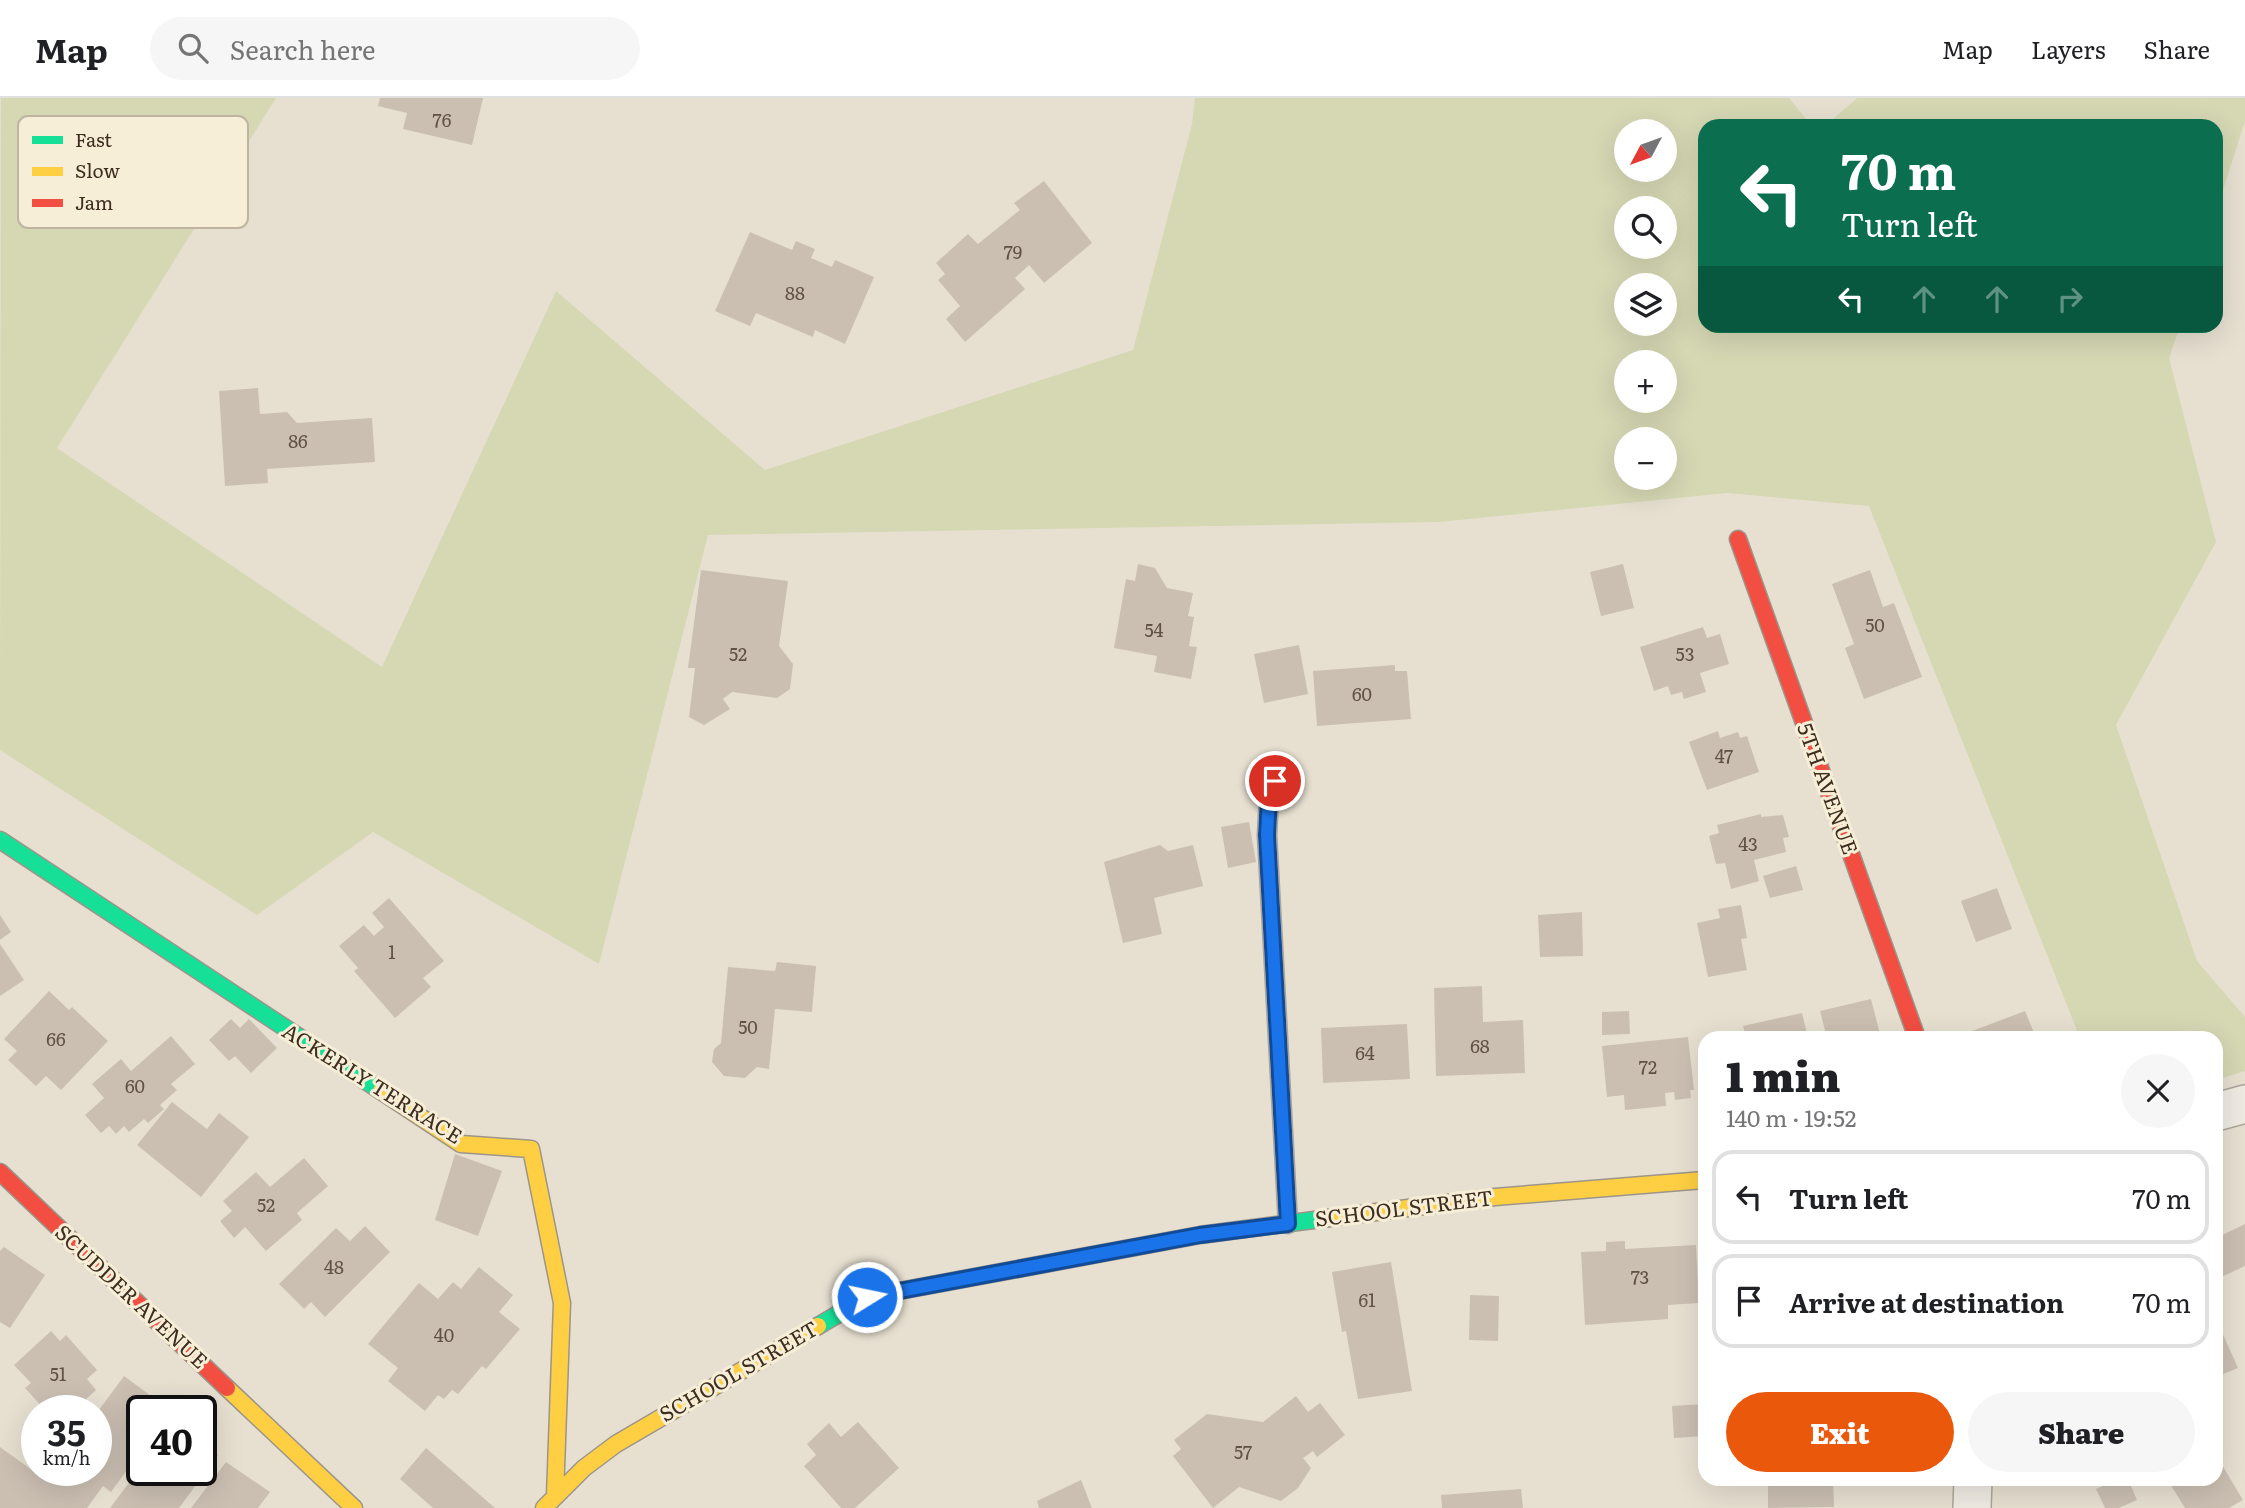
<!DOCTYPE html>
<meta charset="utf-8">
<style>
:root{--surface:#fff;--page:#f6f6f6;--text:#202124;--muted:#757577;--line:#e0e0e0;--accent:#ea580c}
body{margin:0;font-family:Literata,serif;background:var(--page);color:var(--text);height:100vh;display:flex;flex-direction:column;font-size:26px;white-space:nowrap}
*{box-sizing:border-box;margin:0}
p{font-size:23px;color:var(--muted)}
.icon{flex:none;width:38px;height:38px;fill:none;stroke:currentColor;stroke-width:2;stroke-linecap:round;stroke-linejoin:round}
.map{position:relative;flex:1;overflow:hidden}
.panel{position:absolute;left:1698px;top:933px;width:525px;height:455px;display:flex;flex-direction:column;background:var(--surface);border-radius:21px;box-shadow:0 7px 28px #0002}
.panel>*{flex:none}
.guide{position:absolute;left:1698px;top:21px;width:525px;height:214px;border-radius:21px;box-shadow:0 7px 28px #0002;background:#0b6e4f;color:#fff;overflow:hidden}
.needle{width:46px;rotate:229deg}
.buttons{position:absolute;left:1614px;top:21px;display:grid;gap:14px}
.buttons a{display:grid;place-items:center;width:63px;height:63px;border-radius:50%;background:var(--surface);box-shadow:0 7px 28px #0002;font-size:35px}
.speed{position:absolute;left:21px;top:1297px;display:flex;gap:14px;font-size:35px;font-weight:700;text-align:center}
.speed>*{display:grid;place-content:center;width:91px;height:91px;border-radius:50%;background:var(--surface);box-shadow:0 7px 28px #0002;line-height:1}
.speed small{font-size:18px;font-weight:400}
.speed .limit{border:4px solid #111;border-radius:10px;background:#fff;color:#111}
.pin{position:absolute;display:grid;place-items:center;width:60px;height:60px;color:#fff;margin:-30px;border:4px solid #fff;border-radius:50%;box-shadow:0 2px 7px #0007}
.me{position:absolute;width:77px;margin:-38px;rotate:80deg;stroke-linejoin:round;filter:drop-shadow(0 0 5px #0008)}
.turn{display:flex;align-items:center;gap:24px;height:147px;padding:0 28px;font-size:32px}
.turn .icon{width:91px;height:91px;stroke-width:2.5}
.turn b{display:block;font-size:49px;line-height:60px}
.lanes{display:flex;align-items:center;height:66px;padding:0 28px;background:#0003;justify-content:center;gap:35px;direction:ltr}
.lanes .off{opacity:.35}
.round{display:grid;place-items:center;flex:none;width:74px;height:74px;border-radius:37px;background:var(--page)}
.head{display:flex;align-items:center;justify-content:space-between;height:119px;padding:0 28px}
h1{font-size:42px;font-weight:800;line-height:52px}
.primary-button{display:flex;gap:14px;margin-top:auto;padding:14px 28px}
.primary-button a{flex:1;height:80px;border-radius:42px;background:var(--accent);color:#fff;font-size:28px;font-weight:800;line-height:80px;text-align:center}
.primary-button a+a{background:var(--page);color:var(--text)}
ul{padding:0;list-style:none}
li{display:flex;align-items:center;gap:21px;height:94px;margin:0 14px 10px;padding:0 14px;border:4px solid var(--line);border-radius:21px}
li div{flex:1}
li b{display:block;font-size:26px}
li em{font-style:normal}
header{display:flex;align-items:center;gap:42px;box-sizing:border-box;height:98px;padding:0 35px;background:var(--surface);border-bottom:2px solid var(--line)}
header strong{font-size:33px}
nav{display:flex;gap:38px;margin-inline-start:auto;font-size:24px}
.search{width:490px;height:63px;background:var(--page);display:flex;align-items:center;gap:18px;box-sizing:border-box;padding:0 24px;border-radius:38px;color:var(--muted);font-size:26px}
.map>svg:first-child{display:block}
</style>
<header>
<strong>Map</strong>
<div class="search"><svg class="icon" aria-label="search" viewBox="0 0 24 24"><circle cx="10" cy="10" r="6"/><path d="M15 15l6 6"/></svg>Search here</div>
<nav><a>Map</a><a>Layers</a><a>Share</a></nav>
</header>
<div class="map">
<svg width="2245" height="1410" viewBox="0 0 2245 1410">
<rect width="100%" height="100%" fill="#e7e0d1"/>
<path fill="#d6d7b3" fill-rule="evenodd" d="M 1,0 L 276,0 L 57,350 L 382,569 L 556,193 L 765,372 L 1133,252 L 1192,26 L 1195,0 L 1789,0 L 1812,28 L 1704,28 L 1704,228 L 2180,228 L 2169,260 L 2216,444 L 2116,627 L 2197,863 L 2245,919 L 2245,973 L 2216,982 L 2216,940 L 2080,940 L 1869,408 L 1727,395 L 1439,424 L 708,437 L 599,866 L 373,734 L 257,817 L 0,652 ZM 1626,33 L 1664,33 L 1664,72 L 1626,72 ZM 1626,110 L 1664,110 L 1664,149 L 1626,149 ZM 1626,187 L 1664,187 L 1664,226 L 1626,226 ZM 1626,264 L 1664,264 L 1664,303 L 1626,303 ZM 1626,341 L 1664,341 L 1664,380 L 1626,380 Z
M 1857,0 L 2245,0 L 2245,23 L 2216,114 L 2216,28 L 1825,28 Z"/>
<path fill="#cbbfb2" d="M 380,0 L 483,0 L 472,47 L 403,31 L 407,15 L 378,8 Z
M 1044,83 L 1092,145 L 1044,185 L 1029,167 L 1015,180 L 1025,191 L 965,244 L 946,221 L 960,208 L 938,182 L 945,176 L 936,165 L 968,136 L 978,146 L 1020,112 L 1014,105 Z
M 750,134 L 792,152 L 796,143 L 815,151 L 811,160 L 832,169 L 835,162 L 874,179 L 845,246 L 815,232 L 813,239 L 756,215 L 750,228 L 715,213 Z
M 258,290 L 260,316 L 287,314 L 297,325 L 372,320 L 375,364 L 267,371 L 268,385 L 225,388 L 219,293 Z
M 1138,466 L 1155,470 L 1167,490 L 1193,495 L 1188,518 L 1194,519 L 1189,548 L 1197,549 L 1191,581 L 1154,574 L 1157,558 L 1114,550 L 1126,481 L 1135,483 Z
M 1623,466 L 1634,510 L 1601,518 L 1590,474 Z
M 701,472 L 788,483 L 779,548 L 793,566 L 790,591 L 777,600 L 732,594 L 723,601 L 730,611 L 704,627 L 689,619 L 695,570 L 688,570 Z
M 1870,472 L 1883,509 L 1894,505 L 1922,579 L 1864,601 L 1845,550 L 1854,546 L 1832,486 Z
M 1703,529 L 1707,540 L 1720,536 L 1729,566 L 1700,575 L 1706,594 L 1684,601 L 1682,594 L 1671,597 L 1668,588 L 1654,593 L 1640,549 Z
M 1299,547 L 1308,596 L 1264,605 L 1254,556 Z
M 1395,567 L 1395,573 L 1407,573 L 1411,621 L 1317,628 L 1313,573 Z
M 1718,633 L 1720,640 L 1738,634 L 1740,640 L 1747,638 L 1759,674 L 1707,692 L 1689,644 Z
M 1761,716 L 1761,719 L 1783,717 L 1789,739 L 1783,740 L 1786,754 L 1754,762 L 1759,783 L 1731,791 L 1725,765 L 1716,766 L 1709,738 L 1719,735 L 1717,727 Z
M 1249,724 L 1256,764 L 1228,770 L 1221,729 Z
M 1160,747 L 1168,753 L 1193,747 L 1203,788 L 1154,800 L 1162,836 L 1123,845 L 1104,764 Z
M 1796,768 L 1803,792 L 1770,800 L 1763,778 Z
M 1997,790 L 2012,831 L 1976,844 L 1961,803 Z
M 389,800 L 444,863 L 423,880 L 431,889 L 395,920 L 354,873 L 358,870 L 339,848 L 364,827 L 374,838 L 384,829 L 372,815 Z
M 1741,807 L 1747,840 L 1741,841 L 1747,872 L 1708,879 L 1697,825 L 1720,820 L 1718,811 Z
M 1582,814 L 1583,858 L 1540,859 L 1538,817 Z
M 0,817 L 11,834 L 0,842 Z
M 0,846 L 24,882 L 0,898 Z
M 777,864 L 816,868 L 812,914 L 775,911 L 769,971 L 757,969 L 745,980 L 724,978 L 712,964 L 714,951 L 721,945 L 728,869 L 775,873 Z
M 1482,888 L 1483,924 L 1523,922 L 1525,975 L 1436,978 L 1434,890 Z
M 49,893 L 69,912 L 72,909 L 108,943 L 61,992 L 46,978 L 36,988 L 8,962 L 17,953 L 4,941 Z
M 1871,901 L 1881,940 L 1827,940 L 1820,913 Z
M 1629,913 L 1630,936 L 1602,937 L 1602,914 Z
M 2025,913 L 2036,940 L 1969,940 L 1967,935 Z
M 1802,915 L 1808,940 L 1746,940 L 1743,928 Z
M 231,921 L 240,930 L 249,921 L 277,950 L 251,975 L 235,958 L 229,963 L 209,942 Z
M 1407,926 L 1410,981 L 1323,985 L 1321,930 Z
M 171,938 L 195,966 L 171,986 L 177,992 L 160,1007 L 164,1011 L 148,1025 L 144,1021 L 129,1034 L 124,1028 L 116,1036 L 109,1028 L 101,1035 L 85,1017 L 104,1000 L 92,986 L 121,961 L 131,973 Z
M 1688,939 L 1694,992 L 1690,992 L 1691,1000 L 1675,1002 L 1674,994 L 1665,995 L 1666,1008 L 1625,1012 L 1624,997 L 1607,999 L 1602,948 Z
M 172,1004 L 207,1031 L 219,1015 L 249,1039 L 201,1099 L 137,1047 Z
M 455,1056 L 502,1073 L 478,1138 L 435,1122 Z
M 304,1060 L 328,1088 L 297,1115 L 302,1122 L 266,1153 L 245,1129 L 234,1140 L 220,1123 L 232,1113 L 223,1103 L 256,1074 L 270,1089 Z
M 2245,1126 L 2245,1168 L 2217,1181 L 2216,1140 Z
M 365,1128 L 390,1154 L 325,1219 L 311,1204 L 304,1211 L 279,1186 L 336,1130 L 350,1143 Z
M 1625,1143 L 1625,1151 L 1696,1147 L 1699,1205 L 1668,1207 L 1668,1221 L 1585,1227 L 1581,1154 L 1606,1153 L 1606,1144 Z
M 4,1149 L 45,1177 L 10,1230 L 0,1224 L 0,1153 Z
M 1391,1164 L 1412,1293 L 1358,1301 L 1346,1233 L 1342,1234 L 1332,1174 Z
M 479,1169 L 513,1197 L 499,1214 L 520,1231 L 486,1271 L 482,1268 L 458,1296 L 452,1292 L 444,1301 L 438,1297 L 425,1313 L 388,1283 L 398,1270 L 368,1246 L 419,1185 L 438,1201 L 453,1184 L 461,1191 Z
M 1470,1197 L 1499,1198 L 1498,1243 L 1469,1242 Z
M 2221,1232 L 2238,1270 L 2216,1279 L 2216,1234 Z
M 51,1233 L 60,1243 L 66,1237 L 97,1272 L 87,1281 L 96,1292 L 74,1312 L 68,1305 L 60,1312 L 51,1306 L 45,1312 L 25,1290 L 31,1285 L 14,1267 Z
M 124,1278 L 170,1312 L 142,1312 L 142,1372 L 201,1372 L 201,1345 L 218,1357 L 179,1410 L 110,1410 L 134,1378 L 127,1372 L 111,1394 L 103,1388 L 87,1410 L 0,1410 L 0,1349 L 47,1383 L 56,1372 L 96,1372 L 96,1316 Z
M 1296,1298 L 1308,1314 L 1320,1305 L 1345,1337 L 1317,1359 L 1313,1353 L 1303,1360 L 1311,1370 L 1298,1390 L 1281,1403 L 1239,1389 L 1213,1410 L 1173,1358 L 1181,1351 L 1174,1342 L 1207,1316 L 1263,1324 Z
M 1704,1306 L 1704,1338 L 1674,1340 L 1672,1308 Z
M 858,1324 L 899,1370 L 855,1410 L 841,1410 L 804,1368 L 816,1357 L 807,1346 L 829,1325 L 841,1339 Z
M 426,1350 L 495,1410 L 433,1410 L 400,1381 Z
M 2216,1357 L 2243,1402 L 2229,1410 L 2185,1410 L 2167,1381 L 2216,1381 Z
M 226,1364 L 270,1394 L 258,1410 L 191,1410 Z
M 1742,1381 L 1833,1381 L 1834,1409 L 1768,1410 L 1768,1383 L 1742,1384 Z
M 2102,1381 L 2128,1381 L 2137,1402 L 2119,1410 L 2105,1410 L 2096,1391 L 2105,1387 Z
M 1081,1382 L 1092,1410 L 1039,1410 L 1037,1403 Z
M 1521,1391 L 1523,1410 L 1442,1410 L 1441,1397 Z"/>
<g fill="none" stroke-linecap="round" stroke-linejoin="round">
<defs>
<path id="lane" d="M 1282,667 L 1269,699 L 1267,737 L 1288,1126"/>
<path id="street" d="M 2216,1014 L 2245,1006
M 1972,1410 L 1973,1381"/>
<path id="fast" d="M 0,742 L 381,993
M 818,1228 L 867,1199 L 1200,1137 L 1329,1120"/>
<path id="slow" d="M 381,993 L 461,1046 L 531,1051 L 562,1205 L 555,1398
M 1329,1120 L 1495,1099 L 1704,1082
M 227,1290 L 354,1410
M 544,1410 L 584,1370 L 616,1346 L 818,1228"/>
<path id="jam" d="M 1738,441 L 1917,940
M 0,1074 L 227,1290"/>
</defs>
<use href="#lane" stroke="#ada599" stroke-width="21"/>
<use href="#street" stroke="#ada599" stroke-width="40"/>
<use href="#fast" stroke="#9c958a" stroke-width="19"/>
<use href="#slow" stroke="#9c958a" stroke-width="19"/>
<use href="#jam" stroke="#9c958a" stroke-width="19"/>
<use href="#lane" stroke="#efebe3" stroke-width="18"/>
<use href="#street" stroke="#efebe3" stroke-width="37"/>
<use href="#fast" stroke="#16e098" stroke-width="16"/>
<use href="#slow" stroke="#ffcf43" stroke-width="16"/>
<use href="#jam" stroke="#f24e42" stroke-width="16"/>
</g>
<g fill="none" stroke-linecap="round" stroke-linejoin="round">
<defs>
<path id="route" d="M 867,1199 L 1200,1137 L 1288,1126 L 1267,737 L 1269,699 L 1275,683"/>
</defs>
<use href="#route" stroke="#114b97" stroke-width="18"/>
<use href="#route" stroke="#1a73e8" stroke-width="12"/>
</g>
<g text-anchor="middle" stroke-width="6" stroke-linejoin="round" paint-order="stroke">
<g font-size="18" fill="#605244">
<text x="442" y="29">76</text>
<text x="1013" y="161">79</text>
<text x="795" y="202">88</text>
<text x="298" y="350">86</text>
<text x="1875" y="534">50</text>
<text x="1154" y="539">54</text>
<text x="738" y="563">52</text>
<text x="1685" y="563">53</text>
<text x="1362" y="603">60</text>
<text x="1724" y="665">47</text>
<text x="1748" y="753">43</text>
<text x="392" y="861">1</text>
<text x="748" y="936">50</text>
<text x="56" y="948">66</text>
<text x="1480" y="955">68</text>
<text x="1365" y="962">64</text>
<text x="1648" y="976">72</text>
<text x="135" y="995">60</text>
<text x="266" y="1114">52</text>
<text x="334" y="1176">48</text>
<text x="1640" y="1186">73</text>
<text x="1367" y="1209">61</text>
<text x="444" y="1244">40</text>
<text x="58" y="1283">51</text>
<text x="1243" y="1361">57</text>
</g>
<g font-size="21" fill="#3d2e20" stroke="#f7eed8">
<text transform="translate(1827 691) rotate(70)" y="7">5TH AVENUE</text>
<text transform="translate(372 986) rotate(32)" y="7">ACKERLY TERRACE</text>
<text transform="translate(1404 1111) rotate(-7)" y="7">SCHOOL STREET</text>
<text transform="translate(131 1199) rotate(43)" y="7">SCUDDER AVENUE</text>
<text transform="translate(739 1274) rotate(-30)" y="7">SCHOOL STREET</text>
</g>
</g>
<rect x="18" y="18" width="230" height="112" rx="10" fill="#f7eed8" stroke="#bfb4a1" stroke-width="2"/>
<rect x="32" y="38" width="31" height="8" fill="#16e098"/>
<rect x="32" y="69" width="31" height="9" fill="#ffcf43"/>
<rect x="32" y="101" width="31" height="8" fill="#f24e42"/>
<g font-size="19" fill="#3d2e20">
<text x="75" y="49">Fast</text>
<text x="75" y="80">Slow</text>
<text x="75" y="112">Jam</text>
</g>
</svg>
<div class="buttons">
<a><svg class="needle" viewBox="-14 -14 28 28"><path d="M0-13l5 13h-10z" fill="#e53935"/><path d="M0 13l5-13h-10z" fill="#757577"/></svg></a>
<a><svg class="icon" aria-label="search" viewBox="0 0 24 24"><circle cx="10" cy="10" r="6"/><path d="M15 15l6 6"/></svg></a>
<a><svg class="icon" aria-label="layers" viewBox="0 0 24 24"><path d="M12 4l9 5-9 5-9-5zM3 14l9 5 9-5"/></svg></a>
<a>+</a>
<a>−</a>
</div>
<div class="speed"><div>35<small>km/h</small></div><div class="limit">40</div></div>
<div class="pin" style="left:1275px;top:683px;background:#d93025"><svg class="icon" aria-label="arrive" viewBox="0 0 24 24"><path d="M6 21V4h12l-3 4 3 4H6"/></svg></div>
<svg class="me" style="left:867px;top:1199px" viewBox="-20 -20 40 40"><circle r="17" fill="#1a73e8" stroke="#fff" stroke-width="3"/><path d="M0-11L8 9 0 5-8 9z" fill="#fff"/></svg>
<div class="guide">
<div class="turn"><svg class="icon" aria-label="left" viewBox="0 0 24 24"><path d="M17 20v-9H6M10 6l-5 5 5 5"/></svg><div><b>70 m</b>Turn left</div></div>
<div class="lanes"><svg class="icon" aria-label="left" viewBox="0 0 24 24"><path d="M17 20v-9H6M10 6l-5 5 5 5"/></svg><svg class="icon off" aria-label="ahead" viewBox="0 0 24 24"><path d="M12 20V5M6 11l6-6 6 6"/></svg><svg class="icon off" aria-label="ahead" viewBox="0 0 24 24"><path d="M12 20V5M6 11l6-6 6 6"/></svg><svg class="icon off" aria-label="right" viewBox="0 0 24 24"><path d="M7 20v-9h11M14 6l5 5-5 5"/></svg></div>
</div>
<section class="panel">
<div class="head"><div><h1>1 min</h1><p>140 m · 19:52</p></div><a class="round"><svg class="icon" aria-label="close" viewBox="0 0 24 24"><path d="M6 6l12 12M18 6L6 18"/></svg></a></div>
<ul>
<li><svg class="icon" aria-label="left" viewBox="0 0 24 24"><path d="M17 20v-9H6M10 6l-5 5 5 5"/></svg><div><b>Turn left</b></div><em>70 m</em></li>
<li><svg class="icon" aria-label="arrive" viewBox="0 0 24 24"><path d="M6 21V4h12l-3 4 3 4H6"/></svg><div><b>Arrive at destination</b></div><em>70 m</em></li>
</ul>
<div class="primary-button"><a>Exit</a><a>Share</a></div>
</section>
</div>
